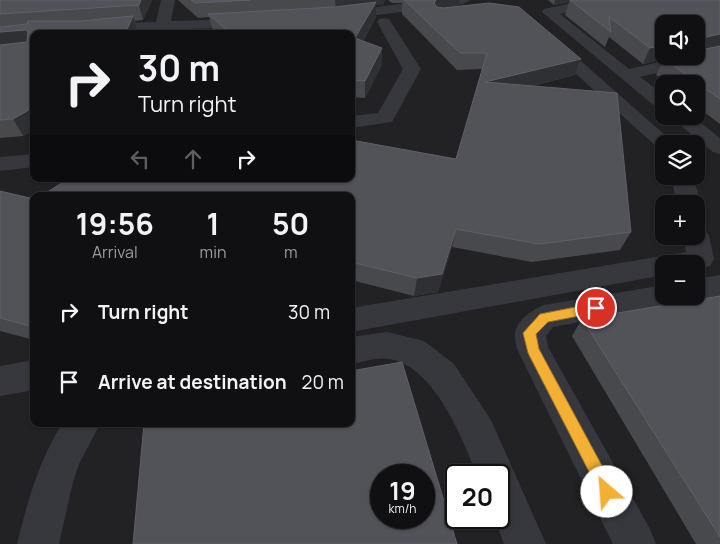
<!DOCTYPE html>
<meta charset="utf-8">
<style>
:root{--surface:#101012;--page:#19191b;--text:#f1f3f6;--muted:#9c9d9f;--line:#303032}
body{margin:0;font-family:Manrope,sans-serif;background:var(--page);color:var(--text);height:100vh;display:flex;flex-direction:column;font-size:19px;white-space:nowrap}
*{box-sizing:border-box;margin:0}
p{font-size:16px;color:var(--muted)}
.icon{flex:none;width:28px;height:28px;fill:none;stroke:currentColor;stroke-width:2;stroke-linecap:round;stroke-linejoin:round}
.map{position:relative;flex:1;overflow:hidden}
.side{position:absolute;left:30px;top:192px;width:325px;height:235px;display:flex;flex-direction:column;background:var(--surface);border-radius:10px;box-shadow:0 1px 4px #0004,0 0 0 1px var(--line)}
.side>*{flex:none}
.hud{position:absolute;left:30px;top:30px;width:325px;height:152px;border-radius:10px;box-shadow:0 1px 4px #0004,0 0 0 1px var(--line);background:#101012;color:var(--text);overflow:hidden}
.buttons{position:absolute;left:655px;top:15px;display:grid;gap:10px}
.buttons a{display:grid;place-items:center;width:50px;height:50px;border-radius:10px;background:var(--surface);box-shadow:0 1px 4px #0004,0 0 0 1px var(--line);font-size:25px}
.speed{position:absolute;left:370px;top:464px;display:flex;gap:10px;font-size:25px;font-weight:700;text-align:center}
.speed>*{display:grid;place-content:center;width:65px;height:65px;border-radius:50%;background:var(--surface);box-shadow:0 1px 4px #0004,0 0 0 1px var(--line);line-height:1}
.speed small{font-size:12px;font-weight:400}
.speed .limit{border:2px solid #111;border-radius:8px;background:#fff;color:#111}
.pin{position:absolute;display:grid;place-items:center;width:42px;height:42px;color:#fff;margin:-21px;border:2px solid #fff;border-radius:50%;box-shadow:0 1px 5px #0007}
.me{position:absolute;width:55px;margin:-28px;rotate:333deg;stroke-linejoin:round;filter:drop-shadow(0 0 4px #0008)}
.turn{display:flex;align-items:center;gap:18px;height:105px;padding:0 25px;font-size:22px}
.turn .icon{width:65px;height:65px;stroke-width:2.5}
.turn b{display:block;font-size:35px;line-height:42px}
.lanes{display:flex;align-items:center;height:48px;padding:0 25px;background:#0003;justify-content:center;gap:25px;direction:ltr}
.lanes .off{opacity:.35}
.eta{display:flex;justify-content:space-evenly;align-items:center;height:85px;text-align:center}
.eta b{font-size:30px;font-weight:700;line-height:35px}
ul{padding:0;list-style:none}
li{display:flex;align-items:center;gap:15px;height:70px;padding:0 25px}
li div{flex:1}
li b{display:block;font-size:19px}
li em{font-style:normal}
.map>svg:first-child{display:block}
</style>
<div class="map">
<svg width="720" height="544" viewBox="0 0 720 544">
<rect width="100%" height="100%" fill="#161618"/>
<path fill="#222225" fill-rule="evenodd" d="M 0,0 L 720,0 L 720,544 L 0,544 ZM 664,24 L 696,24 L 696,56 L 664,56 ZM 34,34 L 351,34 L 351,179 L 34,179 ZM 664,84 L 696,84 L 696,116 L 664,116 ZM 664,144 L 696,144 L 696,176 L 664,176 ZM 34,196 L 351,196 L 351,424 L 34,424 ZM 664,204 L 696,204 L 696,236 L 664,236 ZM 664,264 L 696,264 L 696,296 L 664,296 ZM 381,475 L 424,475 L 424,518 L 381,518 ZM 456,475 L 499,475 L 499,518 L 456,518 Z"/>
<g fill="none" stroke-linecap="round" stroke-linejoin="round">
<path fill="#37383d" fill-rule="evenodd" d="M 161,0 L 175,0 L 171,21 L 248,19 L 253,20 L 255,23 L 253,26 L 248,27 L 99,32 L 94,31 L 92,28 L 94,25 L 99,24 L 156,22 Z
M 431,0 L 470,0 L 463,4 L 338,20 L 333,19 L 331,16 L 333,13 L 338,12 Z
M 587,0 L 613,0 L 611,3 L 560,14 L 629,69 L 685,56 L 696,56 L 696,54 L 720,48 L 720,58 L 640,77 L 664,95 L 664,110 L 657,108 L 542,12 L 544,9 Z
M 384,18 L 389,19 L 421,69 L 392,122 L 351,128 L 351,116 L 378,113 L 403,69 L 377,22 L 379,19 Z
M 550,37 L 556,39 L 675,144 L 664,144 L 664,150 L 658,148 L 544,45 L 542,42 L 544,39 Z
M 669,116 L 692,116 L 720,138 L 720,154 L 713,152 Z
M 34,154 L 34,167 L 0,171 L 0,157 Z
M 671,176 L 693,176 L 701,204 L 697,209 L 696,204 L 677,204 Z
M 696,227 L 705,230 L 709,236 L 714,259 L 710,266 L 696,270 L 696,264 L 664,264 L 664,275 L 351,332 L 351,308 L 686,252 L 683,236 L 696,236 Z
M 720,275 L 720,297 L 696,301 L 686,298 L 685,296 L 696,296 L 696,279 Z
M 664,285 L 664,296 L 678,296 L 674,304 L 553,327 L 546,336 L 548,347 L 650,529 L 656,544 L 613,544 L 517,349 C 516,344 514,337 515,333 C 517,320 533,309 544,305 Z
M 387,332 L 424,341 L 454,364 L 491,420 L 546,544 L 504,544 L 494,518 L 499,518 L 499,475 L 477,475 C 462,437 434,366 389,359 C 378,357 363,362 351,364 L 351,337 Z
M 34,360 L 34,390 L 0,396 L 0,366 Z
M 62,424 L 100,424 L 79,464 L 73,482 L 59,544 L 17,544 C 27,503 39,460 62,424 Z"/>
</g>
<path fill="#47494d" fill-rule="evenodd" d="M 0,0 L 152,0 L 143,20 L 135,21 L 138,32 L 137,34 L 34,34 L 34,130 L 23,136 L 0,138 Z
M 178,0 L 385,0 L 383,5 L 376,5 L 376,17 L 363,41 L 382,64 L 365,98 L 351,97 L 351,34 L 213,30 L 209,17 L 198,18 Z
M 388,0 L 460,0 L 459,6 L 581,59 L 575,75 L 533,86 L 631,232 L 620,250 L 532,262 L 452,247 L 438,292 L 414,296 L 351,280 L 351,196 L 456,159 L 482,69 L 457,70 L 402,14 L 402,3 L 392,3 Z
M 548,0 L 720,0 L 720,124 L 696,106 L 696,84 L 668,84 L 656,75 L 664,59 L 643,64 L 609,37 L 605,47 L 565,15 L 569,2 L 554,5 ZM 696,24 L 696,56 L 664,56 Z
M 0,191 L 34,199 L 34,340 L 0,331 Z
M 720,296 L 720,544 L 696,544 L 572,336 L 582,319 Z"/>
<path fill="#2f3033" d="M 141,0 L 152,0 L 143,20 L 139,5 Z
M 335,0 L 385,0 L 383,5 L 376,5 L 376,17 L 355,54 L 336,10 Z
M 436,0 L 460,0 L 459,9 L 436,12 L 434,3 Z
M 555,0 L 578,0 L 570,0 L 569,2 L 554,5 Z
M 133,16 L 138,32 L 137,34 L 125,34 Z
M 26,30 L 34,45 L 0,48 L 0,32 Z
M 720,34 L 720,47 L 696,54 L 696,50 L 702,38 Z
M 664,45 L 664,56 L 676,56 L 643,64 L 650,48 Z
M 382,48 L 382,64 L 365,98 L 365,81 Z
M 581,59 L 575,75 L 481,99 L 485,82 Z
M 34,107 L 34,130 L 23,136 L 13,119 Z
M 456,229 L 452,247 L 438,292 L 414,296 L 417,278 Z"/>
<path fill="#525359" stroke="#5f6168" fill-rule="evenodd" d="M 0,0 L 141,0 L 139,5 L 0,14 Z
M 191,0 L 250,0 L 195,3 Z
M 404,0 L 436,0 L 434,3 L 437,7 L 443,8 L 489,3 L 519,7 L 581,59 L 485,82 L 617,93 L 631,232 L 539,244 L 456,229 L 442,274 L 417,278 L 351,262 L 351,196 L 41,196 L 68,179 L 351,179 L 351,140 L 456,159 L 487,53 L 460,53 Z
M 570,0 L 720,0 L 720,34 L 702,38 L 696,38 L 696,24 L 664,24 L 664,45 L 650,48 L 609,17 L 611,32 Z
M 376,2 L 355,38 L 382,48 L 365,81 L 351,80 L 351,34 L 172,34 L 226,29 L 208,14 L 335,7 Z
M 133,16 L 125,34 L 34,34 L 34,107 L 13,119 L 0,120 L 0,45 L 27,42 L 28,31 L 26,30 L 0,32 L 0,27 L 27,24 L 28,21 L 81,21 Z
M 720,46 L 720,99 L 664,59 L 675,56 L 696,56 L 696,51 Z
M 0,191 L 34,199 L 34,327 L 0,318 Z
M 720,296 L 720,537 L 582,319 Z
M 402,362 L 457,544 L 133,544 L 144,424 L 351,424 L 351,371 ZM 381,475 L 424,475 L 424,518 L 381,518 Z"/>
<path fill="#f2b134" stroke="#9d7322" d="M 596,303 L 600,305 L 602,308 L 600,312 L 548,322 L 536,334 L 539,349 L 613,486 L 615,492 L 613,497 L 607,500 L 602,497 L 528,353 L 523,333 L 540,314 Z"/>
</svg>
<div class="buttons">
<a><svg class="icon" aria-label="sound" viewBox="0 0 24 24"><path d="M4 9h4l5-4v14l-5-4H4zM17 9q2 3 0 6"/></svg></a>
<a><svg class="icon" aria-label="search" viewBox="0 0 24 24"><circle cx="10" cy="10" r="6"/><path d="M15 15l6 6"/></svg></a>
<a><svg class="icon" aria-label="layers" viewBox="0 0 24 24"><path d="M12 4l9 5-9 5-9-5zM3 14l9 5 9-5"/></svg></a>
<a>+</a>
<a>−</a>
</div>
<div class="speed"><div>19<small>km/h</small></div><div class="limit">20</div></div>
<div class="pin" style="left:596px;top:308px;background:#d93025"><svg class="icon" aria-label="arrive" viewBox="0 0 24 24"><path d="M6 21V4h12l-3 4 3 4H6"/></svg></div>
<svg class="me" style="left:607px;top:492px" viewBox="-20 -20 40 40"><circle r="19" fill="#fff"/><path d="M0-13L10 11 0 6-10 11z" fill="#f2b134"/></svg>
<div class="hud">
<div class="turn"><svg class="icon" aria-label="right" viewBox="0 0 24 24"><path d="M7 20v-9h11M14 6l5 5-5 5"/></svg><div><b>30 m</b>Turn right</div></div>
<div class="lanes"><svg class="icon off" aria-label="left" viewBox="0 0 24 24"><path d="M17 20v-9H6M10 6l-5 5 5 5"/></svg><svg class="icon off" aria-label="ahead" viewBox="0 0 24 24"><path d="M12 20V5M6 11l6-6 6 6"/></svg><svg class="icon" aria-label="right" viewBox="0 0 24 24"><path d="M7 20v-9h11M14 6l5 5-5 5"/></svg></div>
</div>
<section class="side">
<div class="eta">
<div><b>19:56</b><p>Arrival</p></div>
<div><b>1</b><p>min</p></div>
<div><b>50</b><p>m</p></div>
</div>
<ul>
<li><svg class="icon" aria-label="right" viewBox="0 0 24 24"><path d="M7 20v-9h11M14 6l5 5-5 5"/></svg><div><b>Turn right</b></div><em>30 m</em></li>
<li><svg class="icon" aria-label="arrive" viewBox="0 0 24 24"><path d="M6 21V4h12l-3 4 3 4H6"/></svg><div><b>Arrive at destination</b></div><em>20 m</em></li>
</ul>
</section>
</div>
